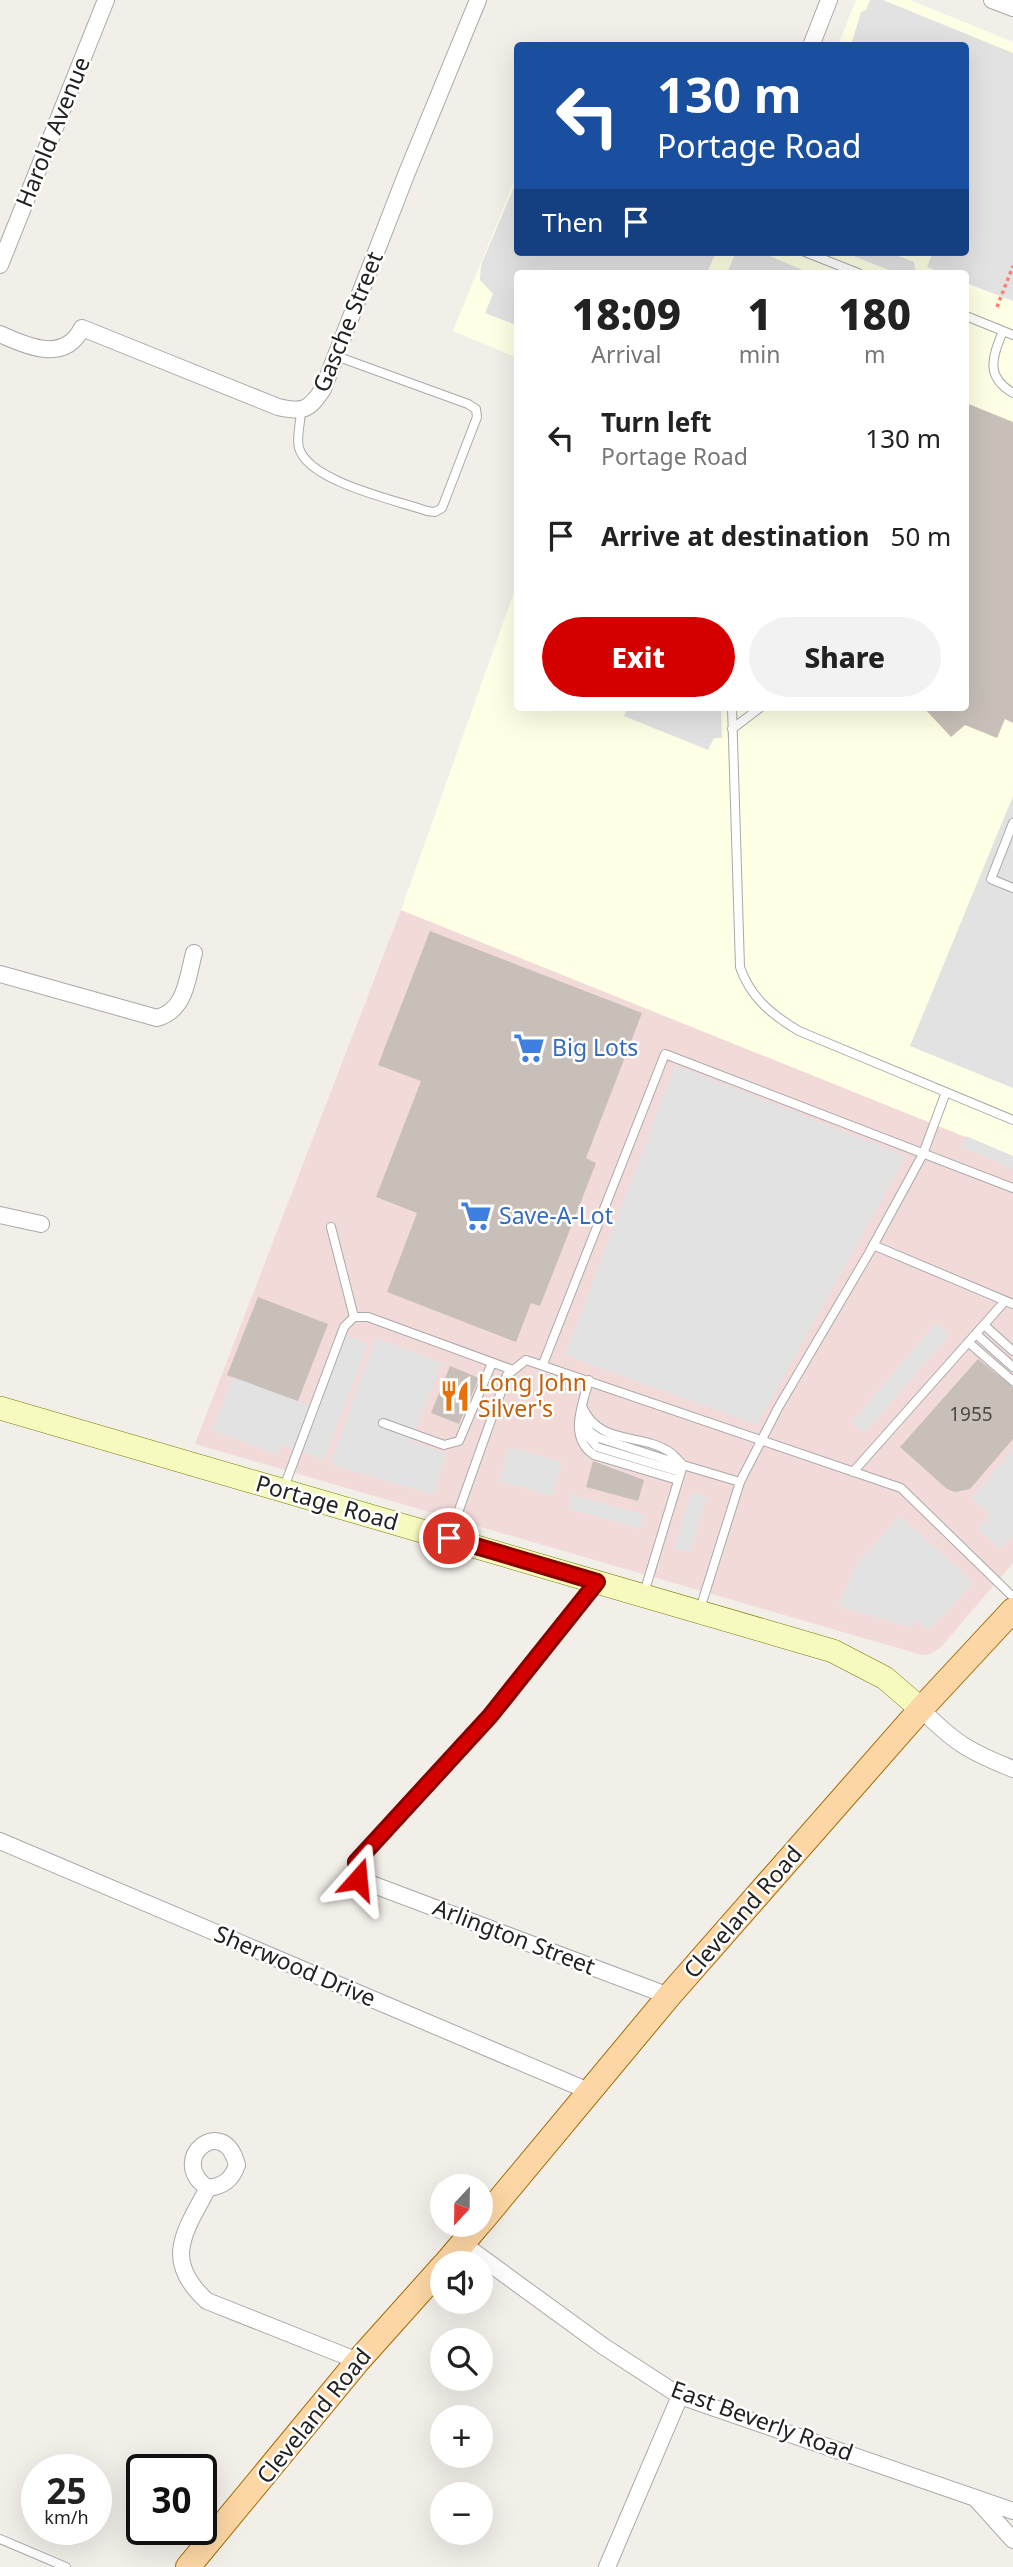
<!DOCTYPE html>
<meta charset="utf-8">
<style>
:root{--surface:#fff;--page:#f2f2f2;--text:#222;--muted:#767676;--accent:#d40000}
body{margin:0;font-family:"Noto Sans",sans-serif;background:var(--page);color:var(--text);height:100vh;display:flex;flex-direction:column;font-size:26px;white-space:nowrap}
*{box-sizing:border-box;margin:0}
p{font-size:23px;color:var(--muted)}
.icon{flex:none;width:38px;height:38px;fill:none;stroke:currentColor;stroke-width:2;stroke-linecap:round;stroke-linejoin:round}
.map{position:relative;flex:1;overflow:hidden}
.sheet{position:absolute;left:514px;top:270px;width:455px;height:441px;display:flex;flex-direction:column;background:var(--surface);border-radius:7px;box-shadow:0 7px 28px #0002}
.sheet>*{flex:none}
.guide{position:absolute;left:514px;top:42px;width:455px;height:214px;border-radius:7px;box-shadow:0 7px 28px #0002;background:#1a4fa0;color:#fff;overflow:hidden}
.needle{width:46px;rotate:202deg}
.buttons{position:absolute;left:430px;top:2174px;display:grid;gap:14px}
.buttons a{display:grid;place-items:center;width:63px;height:63px;border-radius:50%;background:var(--surface);box-shadow:0 7px 28px #0002;font-size:35px}
.speed{position:absolute;left:21px;top:2454px;display:flex;gap:14px;font-size:35px;font-weight:700;text-align:center}
.speed>*{display:grid;place-content:center;width:91px;height:91px;border-radius:50%;background:var(--surface);box-shadow:0 7px 28px #0002;line-height:1}
.speed small{font-size:18px;font-weight:400}
.speed .limit{border:4px solid #111;border-radius:10px;background:#fff;color:#111}
.pin{position:absolute;display:grid;place-items:center;width:60px;height:60px;color:#fff;margin:-30px;border:4px solid #fff;border-radius:50%;box-shadow:0 2px 7px #0007}
.me{position:absolute;width:77px;margin:-38px;rotate:18deg;stroke-linejoin:round;filter:drop-shadow(0 0 5px #0008)}
.turn{display:flex;align-items:center;gap:24px;height:147px;padding:0 28px;font-size:32px}
.turn .icon{width:91px;height:91px;stroke-width:2.5}
.turn b{display:block;font-size:49px;line-height:60px}
.then{display:flex;align-items:center;height:66px;padding:0 28px;background:#0003;gap:14px;font-size:26px}
.eta{display:flex;justify-content:space-evenly;align-items:center;height:119px;text-align:center}
.eta b{font-size:42px;font-weight:800;line-height:49px}
.button{display:flex;gap:14px;margin-top:auto;padding:14px 28px}
.button a{flex:1;height:80px;border-radius:42px;background:var(--accent);color:#fff;font-size:28px;font-weight:800;line-height:80px;text-align:center}
.button a+a{background:var(--page);color:var(--text)}
ul{padding:0;list-style:none}
li{display:flex;align-items:center;gap:21px;height:98px;padding:0 28px}
li div{flex:1}
li b{display:block;font-size:26px}
li em{font-style:normal}
.map>svg:first-child{display:block}
</style>
<div class="map">
<svg width="1013" height="2567" viewBox="0 0 1013 2567">
<rect width="100%" height="100%" fill="#f2efe9"/>
<path fill="#f2dad9" d="M 401,910 L 1013,1156 L 1013,1563 L 940,1648 L 930,1654 L 922,1655 L 195,1444 Z"/>
<path fill="#ffffe5" d="M 856,0 L 910,0 L 1013,42 L 1013,1156 L 401,910 L 518,581 L 518,707 L 966,707 L 966,273 L 518,273 L 518,358 L 453,331 L 518,172 L 518,252 L 966,252 L 966,46 L 838,45 Z"/>
<path fill="#e2e2e2" d="M 870,0 L 883,0 L 1013,53 L 1013,301 L 966,283 L 966,273 L 942,273 L 927,267 L 933,252 L 966,252 L 966,46 L 851,45 L 861,12 L 866,10 Z
M 518,177 L 518,252 L 716,252 L 707,273 L 518,273 L 518,326 L 485,313 L 493,294 L 480,280 L 481,265 Z
M 736,252 L 760,252 L 810,273 L 727,273 Z
M 850,252 L 888,252 L 914,262 L 916,273 L 896,273 L 851,255 Z
M 628,707 L 721,707 L 722,738 L 714,738 L 708,750 L 624,716 Z
M 1013,796 L 1013,1088 L 910,1046 Z
M 675,1065 L 906,1156 L 757,1425 L 565,1355 Z
M 966,1136 L 1013,1156 L 1013,1169 L 962,1147 Z
M 936,1323 L 950,1334 L 864,1433 L 851,1422 Z
M 342,1334 L 368,1344 L 324,1460 L 282,1444 L 277,1455 L 212,1430 L 233,1377 L 314,1407 Z
M 376,1338 L 442,1363 L 411,1441 L 447,1454 L 433,1495 L 330,1464 Z
M 509,1447 L 562,1462 L 552,1496 L 499,1481 Z
M 1013,1449 L 1013,1535 L 1001,1549 L 978,1529 L 990,1514 L 971,1498 Z
M 691,1492 L 707,1497 L 690,1553 L 674,1548 Z
M 572,1494 L 645,1515 L 640,1529 L 568,1508 Z
M 900,1516 L 973,1582 L 929,1631 L 917,1620 L 911,1627 L 837,1606 L 859,1561 Z"/>
<path fill="#c7bfb8" d="M 966,403 L 1013,422 L 1013,723 L 1005,719 L 997,738 L 965,725 L 951,737 L 923,707 L 966,707 Z
M 430,931 L 642,1013 L 586,1158 L 596,1163 L 540,1306 L 531,1303 L 516,1342 L 387,1292 L 417,1213 L 376,1197 L 421,1081 L 378,1065 Z
M 258,1297 L 328,1324 L 298,1401 L 227,1375 Z
M 978,1359 L 1013,1387 L 1013,1439 L 970,1489 L 955,1492 L 947,1489 L 900,1447 Z
M 450,1366 L 479,1378 L 459,1424 L 431,1413 Z
M 593,1461 L 644,1480 L 638,1501 L 586,1487 Z"/>
<g fill="none" stroke-linecap="round" stroke-linejoin="round">
<defs>
<path id="service" d="M 805,252 L 858,273
M 966,316 L 1013,335
M 1003,331 C 993,356 984,376 1013,393
M 301,410 C 301,421 296,438 299,448 C 309,482 396,500 427,511 L 435,512 L 442,508 L 477,417 L 476,409 L 468,404 L 336,356
M 732,707 L 740,967 C 750,997 772,1015 799,1031 L 1013,1120
M 732,729 L 761,707
M 1013,823 L 991,879 L 1013,888
M 331,1227 L 354,1317
M 873,1245 L 1013,1304
M 984,1325 L 1013,1351
M 976,1334 L 1013,1367
M 968,1342 L 1013,1381
M 543,1364 L 665,1054 L 1013,1188
M 589,1380 C 582,1406 568,1437 594,1455 L 678,1480
M 582,1406 C 599,1447 642,1432 671,1453 C 675,1456 679,1461 683,1465
M 581,1414 L 590,1432 L 599,1438 L 680,1464
M 383,1423 L 444,1445 L 459,1441 L 492,1363
M 581,1428 L 597,1447 L 680,1472
M 853,1472 L 1005,1301
M 283,1490 L 344,1327 L 354,1317 L 368,1317 L 513,1370
M 449,1538 L 507,1375 L 526,1360 L 901,1488 L 1013,1597
M 644,1593 L 683,1465 L 740,1482
M 700,1609 L 740,1482 L 778,1408 L 869,1253 L 923,1154 L 946,1092
M 0,2539 L 66,2567"/>
<path id="minor" d="M 992,0 L 1013,8
M 811,46 L 829,0
M 0,265 L 106,0
M 0,334 C 28,347 65,363 82,328 L 278,407 C 303,413 309,410 323,389 L 406,175 L 478,0
M 0,974 L 157,1018 C 186,1010 187,979 194,953
M 0,1215 L 41,1224
M 597,1582 L 490,1716 L 356,1862 L 358,1879 L 669,1996
M 921,1709 C 955,1743 968,1751 1013,1769
M 0,1841 L 591,2092
M 208,2188 C 166,2161 223,2111 237,2165 C 232,2180 223,2186 208,2188 C 183,2234 163,2261 207,2301 L 358,2361
M 463,2244 L 603,2346 L 680,2396 L 1013,2511
M 977,2500 L 1013,2540
M 607,2567 L 680,2396"/>
<path id="secondary" d="M 0,1408 L 833,1651 L 885,1678 L 921,1709"/>
<path id="primary" d="M 481,2222 L 669,1996 L 921,1709 L 1013,1610
M 446,2263 L 479,2224
M 188,2567 L 358,2361 L 443,2266"/>
</defs>
<use href="#service" stroke="#a9a9a9" stroke-width="10"/>
<use href="#minor" stroke="#a9a9a9" stroke-width="18"/>
<use href="#secondary" stroke="#707d05" stroke-width="24"/>
<use href="#primary" stroke="#a06b00" stroke-width="26"/>
<path stroke="#fa8072" stroke-width="3.5" stroke-dasharray="3.5 3.5" stroke-linecap="butt" d="M 997,307 L 1013,266"/>
<use href="#service" stroke="#fff" stroke-width="8"/>
<use href="#minor" stroke="#fff" stroke-width="16"/>
<use href="#secondary" stroke="#f7fabf" stroke-width="23"/>
<use href="#primary" stroke="#fcd6a4" stroke-width="24"/>
</g>
<g fill="none" stroke-linecap="round" stroke-linejoin="round">
<defs>
<path id="route" d="M 358,1879 L 356,1862 L 490,1716 L 597,1582 L 449,1538"/>
</defs>
<use href="#route" stroke="#8a0000" stroke-width="18"/>
<use href="#route" stroke="#d40000" stroke-width="12"/>
</g>
<defs>
<symbol id="supermarket-bare" viewBox="-9 -9 18 18"><path d="M-6-5.5h2.5l.6 2H6L4.5 2H-2.5L-4.4-4H-6ZM-1.5 3.2a1.3 1.3 0 1 0 .1 0ZM3 3.2a1.3 1.3 0 1 0 .1 0Z" fill="#3f7fe0" stroke="#fff" stroke-width="2.5" paint-order="stroke"/></symbol>
<symbol id="restaurant-bare" viewBox="-9 -9 18 18"><path d="M-5-6h1v4h1v-4h1v4h1v-4h1v5L-1.5 .5V6h-2V.5L-5-1ZM5-6V6H3V1.5H1.5Q1.5-4 5-6Z" fill="#e8710a" stroke="#fff" stroke-width="2.5" paint-order="stroke"/></symbol>
</defs>
<g fill-rule="evenodd">
<use href="#supermarket-bare" x="507" y="1026" width="44" height="44"/>
<use href="#supermarket-bare" x="454" y="1194" width="44" height="44"/>
<use href="#restaurant-bare" x="433" y="1374" width="44" height="44"/>
</g>
<g text-anchor="middle" stroke-width="5" stroke-linejoin="round" paint-order="stroke">
<g font-size="19" fill="#4b4948">
<text x="971" y="1421">1955</text>
</g>
<g font-size="23" fill="#222" stroke="#fff">
<text transform="translate(53 132) rotate(-68)" y="8">Harold Avenue</text>
<text transform="translate(348 322) rotate(-68)" y="8">Gasche Street</text>
<text transform="translate(327 1503) rotate(16)" y="8">Portage Road</text>
<text transform="translate(743 1912) rotate(-49)" y="8">Cleveland Road</text>
<text transform="translate(514 1937) rotate(21)" y="8">Arlington Street</text>
<text transform="translate(295 1966) rotate(23)" y="8">Sherwood Drive</text>
<text transform="translate(314 2416) rotate(-51)" y="8">Cleveland Road</text>
<text transform="translate(762 2421) rotate(20)" y="8">East Beverly Road</text>
</g>
<g font-size="23" fill="#366cbe" stroke="#fff" text-anchor="start">
<text x="552" y="1056">Big Lots</text>
<text x="499" y="1224">Save-A-Lot</text>
</g>
<g font-size="23" fill="#c56008" stroke="#fff" text-anchor="start">
<text x="478" y="1391">Long John<tspan x="478" dy="26">Silver's</tspan></text>
</g>
</g>
</svg>
<div class="buttons">
<a><svg class="needle" viewBox="-14 -14 28 28"><path d="M0-13l5 13h-10z" fill="#e53935"/><path d="M0 13l5-13h-10z" fill="#767676"/></svg></a>
<a><svg class="icon" aria-label="sound" viewBox="0 0 24 24"><path d="M4 9h4l5-4v14l-5-4H4zM17 9q2 3 0 6"/></svg></a>
<a><svg class="icon" aria-label="search" viewBox="0 0 24 24"><circle cx="10" cy="10" r="6"/><path d="M15 15l6 6"/></svg></a>
<a>+</a>
<a>−</a>
</div>
<div class="speed"><div>25<small>km/h</small></div><div class="limit">30</div></div>
<div class="pin" style="left:449px;top:1538px;background:#d93025"><svg class="icon" aria-label="arrive" viewBox="0 0 24 24"><path d="M6 21V4h12l-3 4 3 4H6"/></svg></div>
<svg class="me" style="left:358px;top:1879px" viewBox="-20 -20 40 40"><path d="M0-17L14 15 0 8-14 15z" fill="#d40000" stroke="#fff" stroke-width="4"/></svg>
<div class="guide">
<div class="turn"><svg class="icon" aria-label="left" viewBox="0 0 24 24"><path d="M17 20v-9H6M10 6l-5 5 5 5"/></svg><div><b>130 m</b>Portage Road</div></div>
<div class="then">Then<svg class="icon" aria-label="arrive" viewBox="0 0 24 24"><path d="M6 21V4h12l-3 4 3 4H6"/></svg></div>
</div>
<section class="sheet">
<div class="eta">
<div><b>18:09</b><p>Arrival</p></div>
<div><b>1</b><p>min</p></div>
<div><b>180</b><p>m</p></div>
</div>
<ul>
<li><svg class="icon" aria-label="left" viewBox="0 0 24 24"><path d="M17 20v-9H6M10 6l-5 5 5 5"/></svg><div><b>Turn left</b><p>Portage Road</p></div><em>130 m</em></li>
<li><svg class="icon" aria-label="arrive" viewBox="0 0 24 24"><path d="M6 21V4h12l-3 4 3 4H6"/></svg><div><b>Arrive at destination</b></div><em>50 m</em></li>
</ul>
<div class="button"><a>Exit</a><a>Share</a></div>
</section>
</div>
